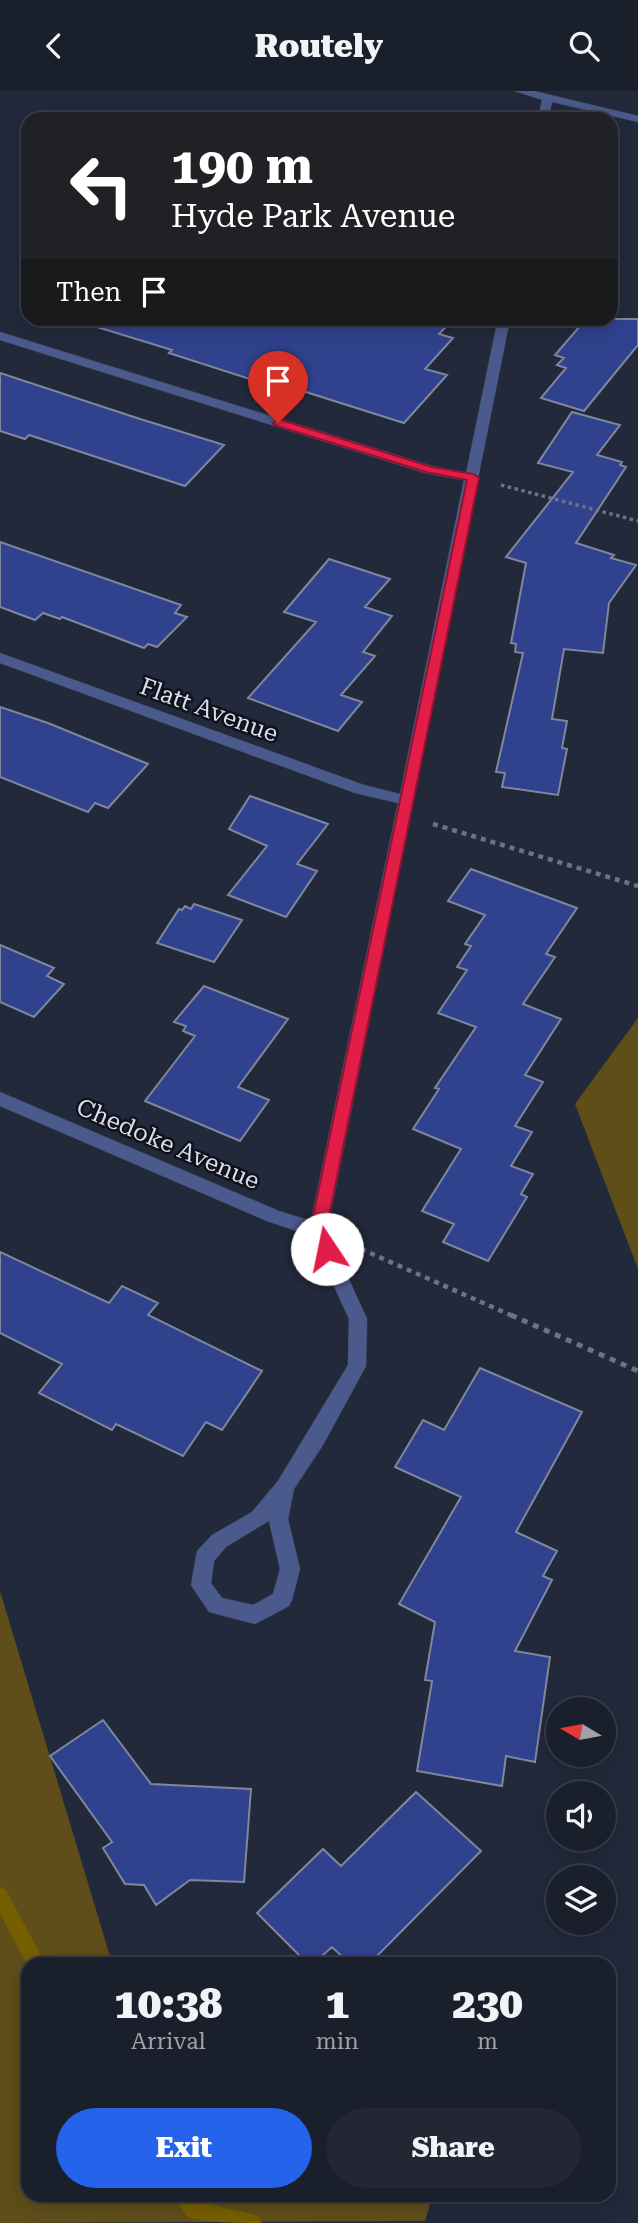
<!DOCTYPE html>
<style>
:root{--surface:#1a1f2c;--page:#232734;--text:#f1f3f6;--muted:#9fa2a9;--line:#383d48;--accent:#2563eb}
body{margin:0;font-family:"Roboto Serif",serif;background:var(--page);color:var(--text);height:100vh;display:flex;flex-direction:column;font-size:26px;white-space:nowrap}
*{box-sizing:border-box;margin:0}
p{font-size:23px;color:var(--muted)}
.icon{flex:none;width:38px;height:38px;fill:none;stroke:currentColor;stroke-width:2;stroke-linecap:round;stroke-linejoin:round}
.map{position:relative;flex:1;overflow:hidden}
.panel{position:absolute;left:21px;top:1866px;width:595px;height:245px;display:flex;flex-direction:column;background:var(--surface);border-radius:21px;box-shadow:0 4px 18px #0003,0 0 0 2px var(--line)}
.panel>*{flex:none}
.hud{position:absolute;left:21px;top:21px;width:597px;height:214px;border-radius:21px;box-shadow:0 4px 18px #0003,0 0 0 2px var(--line);background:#202124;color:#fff;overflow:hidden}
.needle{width:46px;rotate:280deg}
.tools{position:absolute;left:546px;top:1606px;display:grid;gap:14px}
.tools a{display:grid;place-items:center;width:70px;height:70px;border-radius:50%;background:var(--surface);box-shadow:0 4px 18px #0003,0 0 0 2px var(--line);font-size:35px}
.pin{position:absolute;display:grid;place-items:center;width:60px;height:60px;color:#fff;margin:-72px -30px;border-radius:50% 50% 50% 0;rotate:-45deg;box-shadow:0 0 7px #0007}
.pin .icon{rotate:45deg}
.me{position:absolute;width:77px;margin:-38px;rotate:349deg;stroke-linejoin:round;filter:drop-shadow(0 0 5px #0008)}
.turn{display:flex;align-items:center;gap:24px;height:147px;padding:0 35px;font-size:32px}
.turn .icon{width:91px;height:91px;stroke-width:2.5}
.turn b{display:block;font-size:49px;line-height:60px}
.then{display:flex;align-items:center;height:66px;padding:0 35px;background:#0003;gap:14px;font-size:26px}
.eta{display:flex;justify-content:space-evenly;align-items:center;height:119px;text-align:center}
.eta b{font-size:42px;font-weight:800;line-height:49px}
.cta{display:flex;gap:14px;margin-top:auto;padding:14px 35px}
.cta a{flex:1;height:80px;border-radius:42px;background:var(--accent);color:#fff;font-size:28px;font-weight:800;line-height:80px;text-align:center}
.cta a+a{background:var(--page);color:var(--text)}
header{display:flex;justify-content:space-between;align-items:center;height:91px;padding:0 35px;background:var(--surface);font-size:32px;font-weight:800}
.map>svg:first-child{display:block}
</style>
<header><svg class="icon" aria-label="back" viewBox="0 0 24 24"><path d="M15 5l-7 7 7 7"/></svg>Routely<svg class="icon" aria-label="search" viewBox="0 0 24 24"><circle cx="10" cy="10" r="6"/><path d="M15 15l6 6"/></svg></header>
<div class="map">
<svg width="638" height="2132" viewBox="0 0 638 2132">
<rect width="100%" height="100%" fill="#22293b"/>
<path fill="#5f4e1a" d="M 638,927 L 638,1178 L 575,1013 Z
M 0,1500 L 112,1872 L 28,1872 L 28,2104 L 433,2104 L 425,2130 L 0,2132 Z"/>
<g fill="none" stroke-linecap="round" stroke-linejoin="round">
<path fill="#775e01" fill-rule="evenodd" d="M 0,1796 L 6,1799 L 45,1872 L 28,1872 L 28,1875 L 0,1823 Z
M 175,2104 L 196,2104 L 200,2111 L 259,2125 L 262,2132 C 241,2132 209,2132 190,2127 C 183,2123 178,2111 175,2104 Z"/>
</g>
<path fill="#30428d" stroke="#7f879d" stroke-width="2" d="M 98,228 L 378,228 L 396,233 L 400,228 L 453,228 L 439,243 L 453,247 L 425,278 L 447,284 L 404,332 L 290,296 L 287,300 L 169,262 L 172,259 L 97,236 Z
M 586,228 L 638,228 L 638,254 L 584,320 L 541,307 L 566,277 L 557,274 L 564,267 L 555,264 Z
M 0,282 L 137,327 L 224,354 L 185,395 L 29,344 L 25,348 L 0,340 Z
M 572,321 L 620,334 L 597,364 L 622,371 L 620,374 L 626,376 L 576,452 L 614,464 L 611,467 L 636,474 L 609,512 L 603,562 L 564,558 L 552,628 L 567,630 L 562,657 L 567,658 L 558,704 L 502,696 L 505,682 L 496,681 L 523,562 L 515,561 L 516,553 L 511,552 L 526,472 L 506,466 L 573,381 L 538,372 Z
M 0,451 L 181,514 L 175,522 L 187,526 L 157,556 L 148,553 L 144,557 L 62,526 L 60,528 L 43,522 L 35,529 L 0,516 Z
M 329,468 L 390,488 L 365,516 L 392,525 L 363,561 L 375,565 L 341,604 L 362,611 L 338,640 L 248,607 L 316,531 L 284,521 Z
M 0,616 L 48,632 L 148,673 L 108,717 L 95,712 L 88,721 L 0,686 Z
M 250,705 L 328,733 L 297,773 L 317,780 L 286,826 L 228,804 L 267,755 L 229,738 Z
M 471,778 L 577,817 L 546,863 L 555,866 L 523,913 L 561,928 L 525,984 L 543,991 L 515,1035 L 532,1041 L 511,1075 L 533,1083 L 521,1103 L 527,1106 L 488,1170 L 443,1151 L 454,1133 L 422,1120 L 461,1058 L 413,1038 L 439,998 L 435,997 L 476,936 L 438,922 L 467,879 L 457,876 L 471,855 L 465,853 L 485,824 L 448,810 Z
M 194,813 L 242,829 L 214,871 L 157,852 L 179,818 L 182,819 L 185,815 L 191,818 Z
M 0,854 L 54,877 L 47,885 L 64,893 L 34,926 L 0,911 Z
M 204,895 L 288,928 L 238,996 L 269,1009 L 240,1050 L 145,1010 L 195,945 L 183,940 L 186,935 L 174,931 Z
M 0,1161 L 109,1212 L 122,1195 L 158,1212 L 148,1224 L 262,1280 L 222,1339 L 206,1331 L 183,1365 L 116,1333 L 112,1339 L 39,1302 L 62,1273 L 0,1242 Z
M 480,1277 L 582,1321 L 516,1441 L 557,1460 L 543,1485 L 552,1489 L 515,1560 L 550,1566 L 535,1671 L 506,1665 L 502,1695 L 417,1680 L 432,1590 L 425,1589 L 435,1531 L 399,1513 L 461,1406 L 395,1376 L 423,1329 L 444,1339 Z
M 103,1629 L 151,1693 L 251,1698 L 244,1791 L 190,1789 L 156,1814 L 144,1794 L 125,1793 L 103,1757 L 112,1751 L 50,1665 Z
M 416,1701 L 481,1760 L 370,1872 L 349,1872 L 332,1856 L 314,1872 L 307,1872 L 257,1822 L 323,1758 L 341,1775 Z"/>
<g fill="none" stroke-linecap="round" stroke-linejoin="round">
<defs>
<path id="minor" d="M 515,0 L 534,0 L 638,25 L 638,31 L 552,11 L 548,28 L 538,28 L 542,9 Z
M 498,228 L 510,228 L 327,1140 L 367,1228 L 366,1275 L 323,1354 L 294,1398 L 288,1428 L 300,1478 L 292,1509 L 289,1515 L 255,1533 L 209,1521 L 191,1494 L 197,1460 L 212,1444 L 252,1421 L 278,1390 L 348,1274 L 349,1228 L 311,1145 L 267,1130 L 0,1015 L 0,1001 L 279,1120 L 311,1130 L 398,712 L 355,702 L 0,572 L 0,562 L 364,694 L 400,703 L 464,389 L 425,382 L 0,249 L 0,241 L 432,375 L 466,382 ZM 269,1430 L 280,1478 L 273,1503 L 253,1514 L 222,1507 L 211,1492 L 214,1470 L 226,1456 Z"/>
</defs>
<use href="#minor" stroke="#3f4657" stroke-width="1"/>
<path stroke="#6e7383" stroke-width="3.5" stroke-dasharray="3.5 3.5" stroke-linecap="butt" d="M 501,394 L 638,430"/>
<path stroke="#6e7383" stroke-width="4.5" stroke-dasharray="5 5" stroke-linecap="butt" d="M 433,733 L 638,795
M 361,1158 L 515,1226"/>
<path stroke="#6e7383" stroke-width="5" stroke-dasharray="6 6" stroke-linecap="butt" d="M 511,1224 L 638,1280"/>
<use href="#minor" fill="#4a5a8c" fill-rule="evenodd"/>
</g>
<path fill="#e11d48" stroke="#92132f" stroke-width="2" d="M 278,328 L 432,376 L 473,383 L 479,387 L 326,1140 L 335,1158 L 333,1163 L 321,1163 L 310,1140 L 467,389 L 426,381 L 274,334 L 273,332 Z"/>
<g text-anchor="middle" stroke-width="5" stroke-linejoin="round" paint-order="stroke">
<g font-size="24" fill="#dadeea" stroke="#0f121a">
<text transform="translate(209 619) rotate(20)" y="8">Flatt Avenue</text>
<text transform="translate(168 1053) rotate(23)" y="8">Chedoke Avenue</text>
</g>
</g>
</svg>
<div class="tools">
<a><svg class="needle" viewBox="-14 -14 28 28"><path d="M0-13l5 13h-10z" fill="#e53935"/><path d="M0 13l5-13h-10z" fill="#9fa2a9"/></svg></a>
<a><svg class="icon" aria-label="sound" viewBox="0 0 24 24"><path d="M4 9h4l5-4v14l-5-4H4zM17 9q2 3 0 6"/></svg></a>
<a><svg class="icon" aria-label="layers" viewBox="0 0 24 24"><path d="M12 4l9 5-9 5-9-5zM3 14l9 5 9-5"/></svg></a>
</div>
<div class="pin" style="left:278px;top:332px;background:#d93025"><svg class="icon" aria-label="arrive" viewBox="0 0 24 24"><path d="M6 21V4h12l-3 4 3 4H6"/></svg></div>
<svg class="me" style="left:327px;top:1158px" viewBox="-20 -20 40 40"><circle r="19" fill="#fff"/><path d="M0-13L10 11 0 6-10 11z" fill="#e11d48"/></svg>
<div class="hud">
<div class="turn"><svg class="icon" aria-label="left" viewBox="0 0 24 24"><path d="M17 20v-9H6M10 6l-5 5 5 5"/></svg><div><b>190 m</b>Hyde Park Avenue</div></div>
<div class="then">Then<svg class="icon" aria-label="arrive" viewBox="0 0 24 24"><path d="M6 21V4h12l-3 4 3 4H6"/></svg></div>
</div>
<section class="panel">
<div class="eta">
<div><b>10:38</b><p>Arrival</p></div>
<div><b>1</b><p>min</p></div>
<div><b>230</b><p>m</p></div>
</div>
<div class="cta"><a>Exit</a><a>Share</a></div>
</section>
</div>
